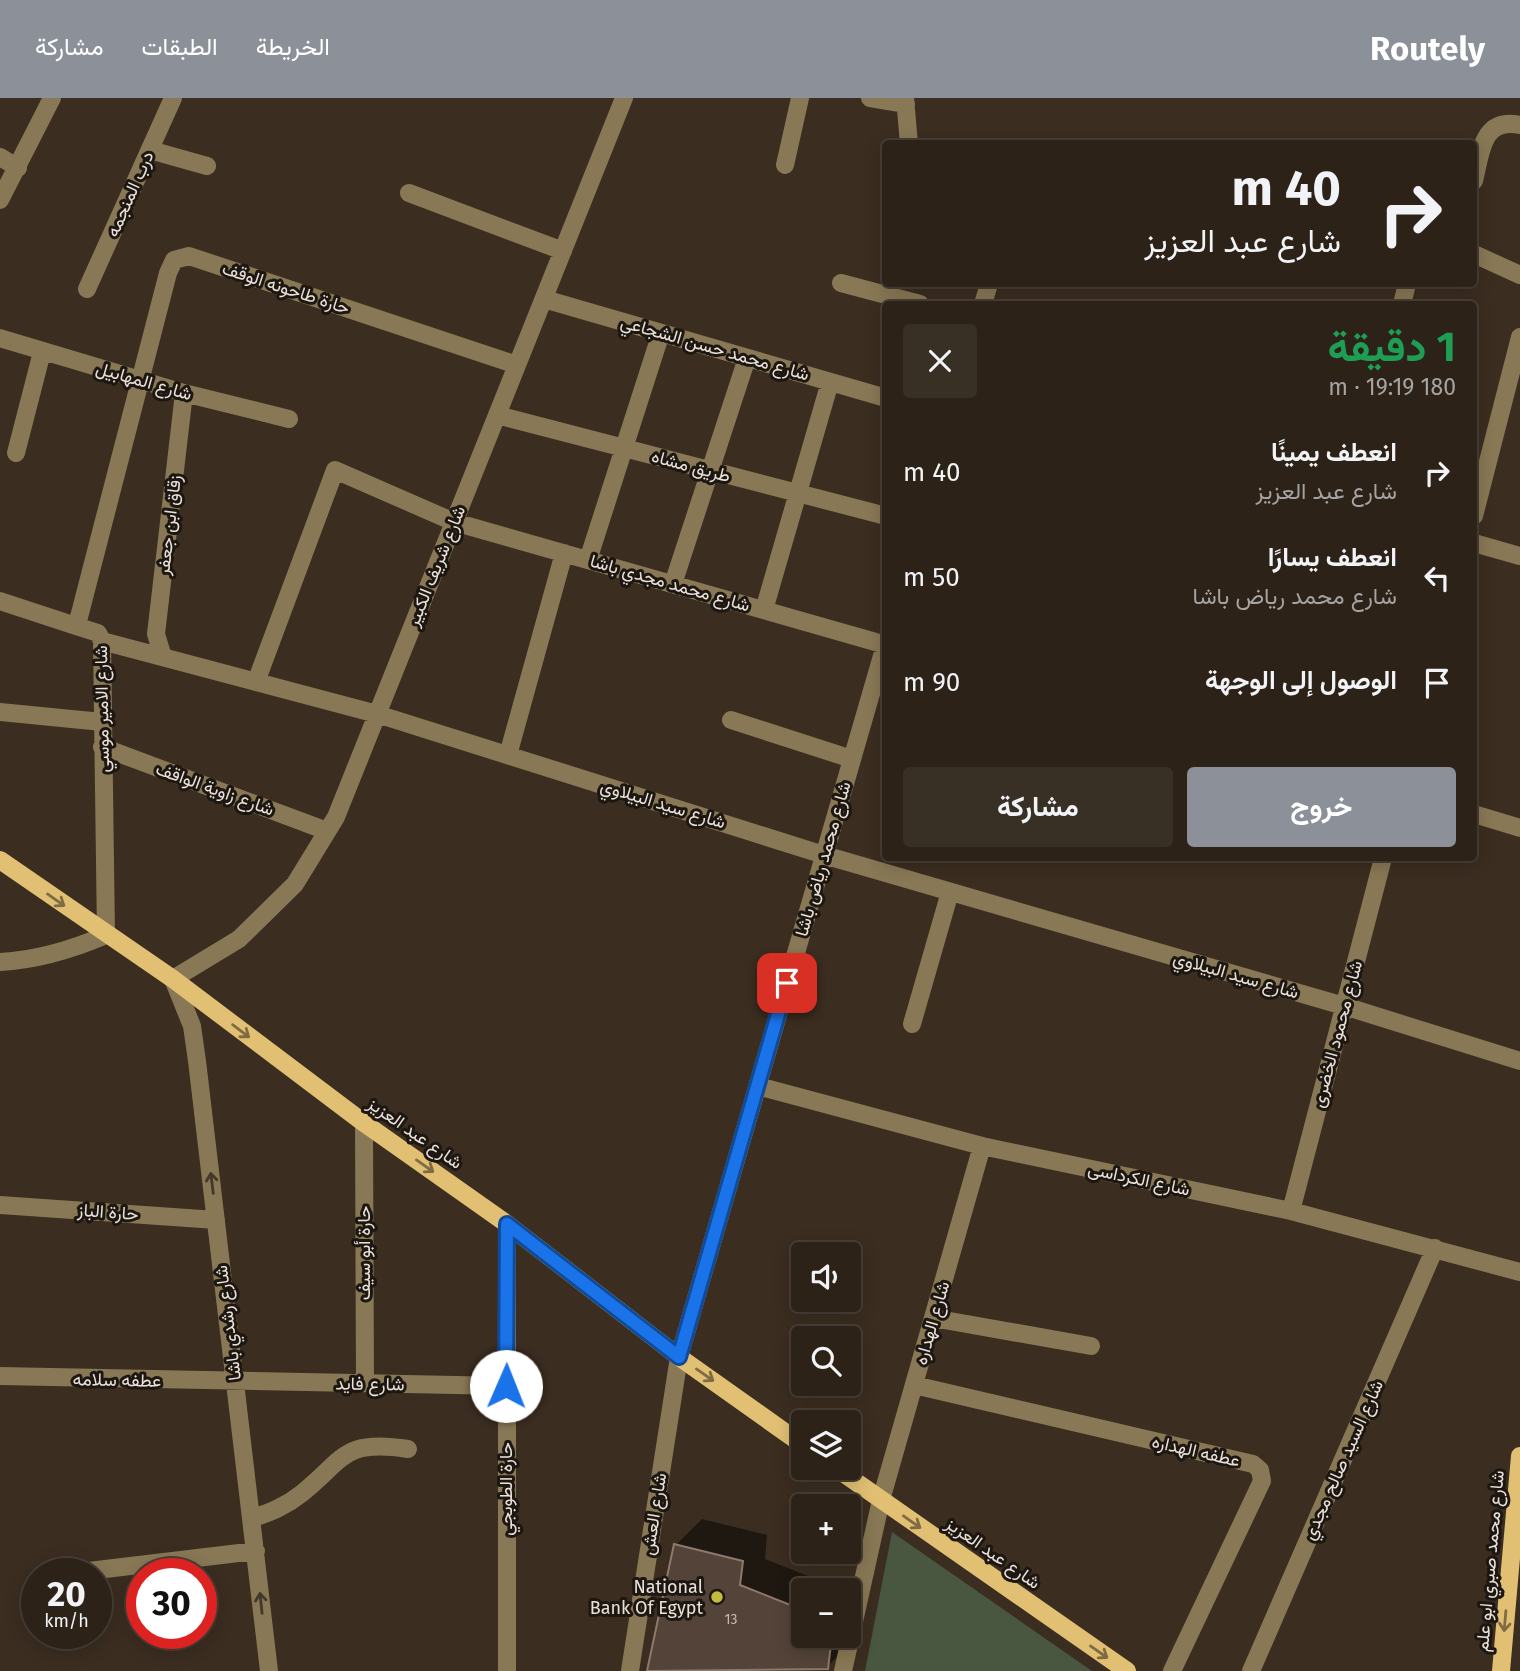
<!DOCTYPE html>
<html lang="ar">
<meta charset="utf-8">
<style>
:root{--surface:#2c2218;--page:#382f25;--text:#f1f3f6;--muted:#a6a4a2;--line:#483f37;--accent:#8c9099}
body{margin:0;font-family:"Fira Sans",Vazirmatn,sans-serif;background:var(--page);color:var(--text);direction:rtl;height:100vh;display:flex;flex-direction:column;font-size:26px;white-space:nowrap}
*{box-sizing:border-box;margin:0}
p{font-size:23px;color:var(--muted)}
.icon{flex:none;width:38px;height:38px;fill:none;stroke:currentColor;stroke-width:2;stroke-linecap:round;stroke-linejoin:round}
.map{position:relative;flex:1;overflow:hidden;direction:ltr}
.drawer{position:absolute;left:882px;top:203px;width:595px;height:560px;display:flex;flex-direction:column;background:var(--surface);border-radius:7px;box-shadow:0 4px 18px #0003,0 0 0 2px var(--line);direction:rtl}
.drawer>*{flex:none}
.banner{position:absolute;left:882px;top:42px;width:595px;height:147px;border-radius:7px;box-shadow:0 4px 18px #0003,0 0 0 2px var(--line);direction:rtl;background:#2c2218;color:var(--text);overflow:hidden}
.tools{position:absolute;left:791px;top:1144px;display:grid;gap:14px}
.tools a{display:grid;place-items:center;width:70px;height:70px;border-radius:7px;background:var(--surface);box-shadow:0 4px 18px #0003,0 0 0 2px var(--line);font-size:35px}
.speed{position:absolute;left:21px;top:1460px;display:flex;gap:14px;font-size:35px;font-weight:700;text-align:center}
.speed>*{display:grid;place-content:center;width:91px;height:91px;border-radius:50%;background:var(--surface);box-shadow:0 4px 18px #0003,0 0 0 2px var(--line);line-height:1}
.speed small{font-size:18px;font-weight:400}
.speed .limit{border:10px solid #d22;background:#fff;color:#111}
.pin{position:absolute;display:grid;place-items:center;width:60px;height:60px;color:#fff;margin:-30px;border-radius:14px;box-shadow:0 4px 10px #0006}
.me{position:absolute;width:77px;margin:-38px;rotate:1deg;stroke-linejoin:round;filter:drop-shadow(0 0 5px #0008)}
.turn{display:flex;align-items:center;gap:24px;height:147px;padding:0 21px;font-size:32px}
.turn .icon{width:91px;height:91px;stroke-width:2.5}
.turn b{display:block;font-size:49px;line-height:60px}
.round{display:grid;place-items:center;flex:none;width:74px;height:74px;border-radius:7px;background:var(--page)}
.overview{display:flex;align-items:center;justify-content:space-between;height:119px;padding:0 21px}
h1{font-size:42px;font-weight:700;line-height:52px;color:#1e9e55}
.cta{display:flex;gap:14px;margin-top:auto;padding:14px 21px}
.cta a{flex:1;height:80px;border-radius:7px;background:var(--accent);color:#fff;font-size:28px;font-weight:700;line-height:80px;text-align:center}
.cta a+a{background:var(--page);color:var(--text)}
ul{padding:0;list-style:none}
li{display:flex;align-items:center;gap:21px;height:105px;padding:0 21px}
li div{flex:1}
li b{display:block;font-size:26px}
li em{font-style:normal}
header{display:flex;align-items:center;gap:42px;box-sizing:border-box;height:98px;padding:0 35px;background:var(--accent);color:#fff}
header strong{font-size:33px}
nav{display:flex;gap:38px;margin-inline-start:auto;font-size:24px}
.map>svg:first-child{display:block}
</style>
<header>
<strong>Routely</strong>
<nav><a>الخريطة</a><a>الطبقات</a><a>مشاركة</a></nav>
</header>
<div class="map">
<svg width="1520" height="1573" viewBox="0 0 1520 1573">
<rect width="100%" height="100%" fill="#3b2d20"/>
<path fill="#495640" d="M 892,1434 L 1092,1573 L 865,1573 Z"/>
<path fill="#0007" d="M 702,1421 L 767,1437 L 765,1461 L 846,1493 L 803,1493 L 803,1538 L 849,1538 L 849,1494 L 859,1498 L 853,1543 L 827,1569 L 649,1573 L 676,1447 Z"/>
<path fill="#544338" stroke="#8d7a6d" stroke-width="2" d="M 674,1446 L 743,1463 L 740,1487 L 803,1512 L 803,1538 L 832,1538 L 828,1571 L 647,1573 Z"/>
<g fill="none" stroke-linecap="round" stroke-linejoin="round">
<path stroke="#887855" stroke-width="18" d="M 870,0 L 906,6
M 905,0 L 909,46
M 150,52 L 207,68
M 0,59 L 18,70
M 785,67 L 800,0
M 1474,83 C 1481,54 1482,19 1520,27
M 409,95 L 563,153
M 0,102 L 52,0
M 1474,156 L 1520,177
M 841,185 L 920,206
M 87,191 L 173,0
M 544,201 L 886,300
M 983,206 L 989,186
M 1402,206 L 1407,186
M 0,240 L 184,295 L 289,321
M 497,317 L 886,418
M 16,355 L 42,254
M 1474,418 L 1520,239
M 1474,445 L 1520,458
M 588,462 L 661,235
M 673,486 L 747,260
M 0,503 L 79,529
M 764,512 L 830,284
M 102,543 L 377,616 L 824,757 L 1344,908 L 1520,963
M 163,559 L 156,536 L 184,295
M 256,584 L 335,372 L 454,424 L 886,547
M 0,614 L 102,624
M 731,622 L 852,661
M 102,649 L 327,733
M 508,657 L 564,455
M 1474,716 L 1520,730
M 0,864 C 38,862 71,852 106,837 L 102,543 L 98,535 L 79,529 L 78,523 L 168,175 L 174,162 L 189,158 L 517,267
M 912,926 L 950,794
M 758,988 L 982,1048 L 1291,1113 L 1520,1174
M 364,1025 L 365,1285
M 0,1107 L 216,1122
M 1291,1113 L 1383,760
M 933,1220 L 1091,1248
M 0,1278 L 506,1288
M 914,1287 L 1253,1366 L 1260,1372 L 1262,1383 L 1172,1573
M 253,1420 C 271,1414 286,1408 301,1396 C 345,1361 342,1341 408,1351
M 72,1475 L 256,1453
M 269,1573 L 197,963 L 192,928 L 173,881 L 239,841 L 295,786 L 336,719 L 624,0
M 507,1573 L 507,1126
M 630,1573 L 679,1259 L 886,544
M 843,1573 L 881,1402 L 982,1048
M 1251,1573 L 1435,1150"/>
<path stroke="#e1c073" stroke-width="18" d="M 0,762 L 173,881 L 364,1025 L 507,1126 L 679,1259 L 803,1347
M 836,1370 L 1127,1573
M 1501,1573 L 1520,1358"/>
</g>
<defs><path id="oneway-shaft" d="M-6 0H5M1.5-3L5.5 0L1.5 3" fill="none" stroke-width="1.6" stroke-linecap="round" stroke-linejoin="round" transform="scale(1.75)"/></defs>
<g stroke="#7f6c42">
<use href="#oneway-shaft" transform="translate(56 802) rotate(35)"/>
<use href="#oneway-shaft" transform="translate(241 933) rotate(37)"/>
<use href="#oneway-shaft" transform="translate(425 1068) rotate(35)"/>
<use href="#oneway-shaft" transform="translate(705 1277) rotate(35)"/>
<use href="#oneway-shaft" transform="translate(912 1424) rotate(35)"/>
<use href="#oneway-shaft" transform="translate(1505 1523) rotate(95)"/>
<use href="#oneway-shaft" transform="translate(1099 1554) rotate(35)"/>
</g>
<g stroke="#423929">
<use href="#oneway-shaft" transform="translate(212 1085) rotate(-97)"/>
<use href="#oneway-shaft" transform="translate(261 1505) rotate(-96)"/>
</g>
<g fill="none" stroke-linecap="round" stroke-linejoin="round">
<defs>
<path id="route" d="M 506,1288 L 507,1126 L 679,1259 L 787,885"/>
</defs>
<use href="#route" stroke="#114b97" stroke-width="18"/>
<use href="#route" stroke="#1a73e8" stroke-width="12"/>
</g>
<circle fill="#c6bc3c" stroke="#1d1711" stroke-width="2.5" cx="717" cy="1499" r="7"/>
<g text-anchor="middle" stroke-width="6" stroke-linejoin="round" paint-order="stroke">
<g font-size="14" fill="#c4b9b1">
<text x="731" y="1526">13</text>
</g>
<g font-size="18" fill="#eae0d9" stroke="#1d1711">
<text transform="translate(130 96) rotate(-66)" y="6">درب المنجمه</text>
<text transform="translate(286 190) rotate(18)" y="6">حارة طاحونه الوقف</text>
<text transform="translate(715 250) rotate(16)" y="6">شارع محمد حسن الشجاعي</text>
<text transform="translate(144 283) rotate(16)" y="6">شارع المهابيل</text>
<text transform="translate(691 368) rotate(15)" y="6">طريق مشاه</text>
<text transform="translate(169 427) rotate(-83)" y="6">زقاق ابن جعفر</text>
<text transform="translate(436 468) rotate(-68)" y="6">شارع شريف الكبير</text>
<text transform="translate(670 485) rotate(16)" y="6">شارع محمد مجدي باشا</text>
<text transform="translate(102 611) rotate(-91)" y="6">شارع الامير موسي</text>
<text transform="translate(215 691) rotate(20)" y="6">شارع زاوية الواقف</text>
<text transform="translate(663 706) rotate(17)" y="6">شارع سيد البيلاوي</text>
<text transform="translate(823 761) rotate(-74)" y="6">شارع محمد رياض باشا</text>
<text transform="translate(1236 877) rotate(16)" y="6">شارع سيد البيلاوي</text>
<text transform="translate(1337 936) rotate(-75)" y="6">شارع محمود الخضرى</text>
<text transform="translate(415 1035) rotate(35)" y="6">شارع عبد العزيز</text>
<text transform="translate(1139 1081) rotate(12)" y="6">شارع الكرداسى</text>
<text transform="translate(108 1114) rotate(4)" y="6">حارة الباز</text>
<text transform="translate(364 1155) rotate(-90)" y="6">حارة أبو سيف</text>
<text transform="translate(228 1225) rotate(-97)" y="6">شارع رشدي باشا</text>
<text transform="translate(932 1225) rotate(-74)" y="6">شارع الهداره</text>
<text transform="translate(117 1282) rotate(1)" y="6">عطفه سلامه</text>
<text transform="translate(370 1286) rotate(1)" y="6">شارع فايد</text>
<text transform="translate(1196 1353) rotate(13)" y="6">عطفه الهداره</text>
<text transform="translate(1343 1362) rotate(-66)" y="6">شارع السيد صالح مجدي</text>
<text transform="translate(506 1391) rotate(-90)" y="6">حارة الطوبجي</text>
<text transform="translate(654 1416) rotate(-81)" y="6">شارع العش</text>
<text transform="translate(993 1455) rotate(35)" y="6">شارع عبد العزيز</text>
<text transform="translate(1490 1463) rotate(-85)" y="6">شارع محمد صبري ابو علم</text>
</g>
<g font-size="18" fill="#eae0d9" stroke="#1d1711" text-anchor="end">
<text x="703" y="1495">National<tspan x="703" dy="21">Bank Of Egypt</tspan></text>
</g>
</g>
</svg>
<div class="tools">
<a><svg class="icon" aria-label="sound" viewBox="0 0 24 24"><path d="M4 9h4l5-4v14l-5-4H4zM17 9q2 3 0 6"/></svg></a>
<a><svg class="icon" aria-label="search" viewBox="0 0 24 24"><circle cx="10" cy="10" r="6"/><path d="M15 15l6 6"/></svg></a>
<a><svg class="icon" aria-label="layers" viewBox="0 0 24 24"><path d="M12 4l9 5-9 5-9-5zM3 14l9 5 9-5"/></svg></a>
<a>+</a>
<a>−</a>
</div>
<div class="speed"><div>20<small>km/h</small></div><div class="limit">30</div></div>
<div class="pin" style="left:787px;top:885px;background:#d93025"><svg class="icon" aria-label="arrive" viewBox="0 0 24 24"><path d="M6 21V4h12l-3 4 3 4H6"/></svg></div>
<svg class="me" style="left:506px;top:1288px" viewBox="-20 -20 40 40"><circle r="19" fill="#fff"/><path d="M0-13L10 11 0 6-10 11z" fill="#1a73e8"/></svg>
<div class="banner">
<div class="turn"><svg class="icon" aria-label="right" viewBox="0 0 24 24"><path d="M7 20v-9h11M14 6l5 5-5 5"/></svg><div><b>40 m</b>شارع عبد العزيز</div></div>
</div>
<section class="drawer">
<div class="overview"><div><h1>1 دقيقة</h1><p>180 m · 19:19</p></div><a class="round"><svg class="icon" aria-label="close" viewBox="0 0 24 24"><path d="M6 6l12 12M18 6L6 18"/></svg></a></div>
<ul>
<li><svg class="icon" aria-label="right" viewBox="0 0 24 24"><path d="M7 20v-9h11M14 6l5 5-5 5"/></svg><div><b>انعطف يمينًا</b><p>شارع عبد العزيز</p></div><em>40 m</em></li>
<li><svg class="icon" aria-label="left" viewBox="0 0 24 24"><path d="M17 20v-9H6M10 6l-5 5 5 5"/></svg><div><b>انعطف يسارًا</b><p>شارع محمد رياض باشا</p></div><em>50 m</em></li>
<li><svg class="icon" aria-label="arrive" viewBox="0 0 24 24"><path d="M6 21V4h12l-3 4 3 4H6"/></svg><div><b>الوصول إلى الوجهة</b></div><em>90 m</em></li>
</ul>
<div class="cta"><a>خروج</a><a>مشاركة</a></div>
</section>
</div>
